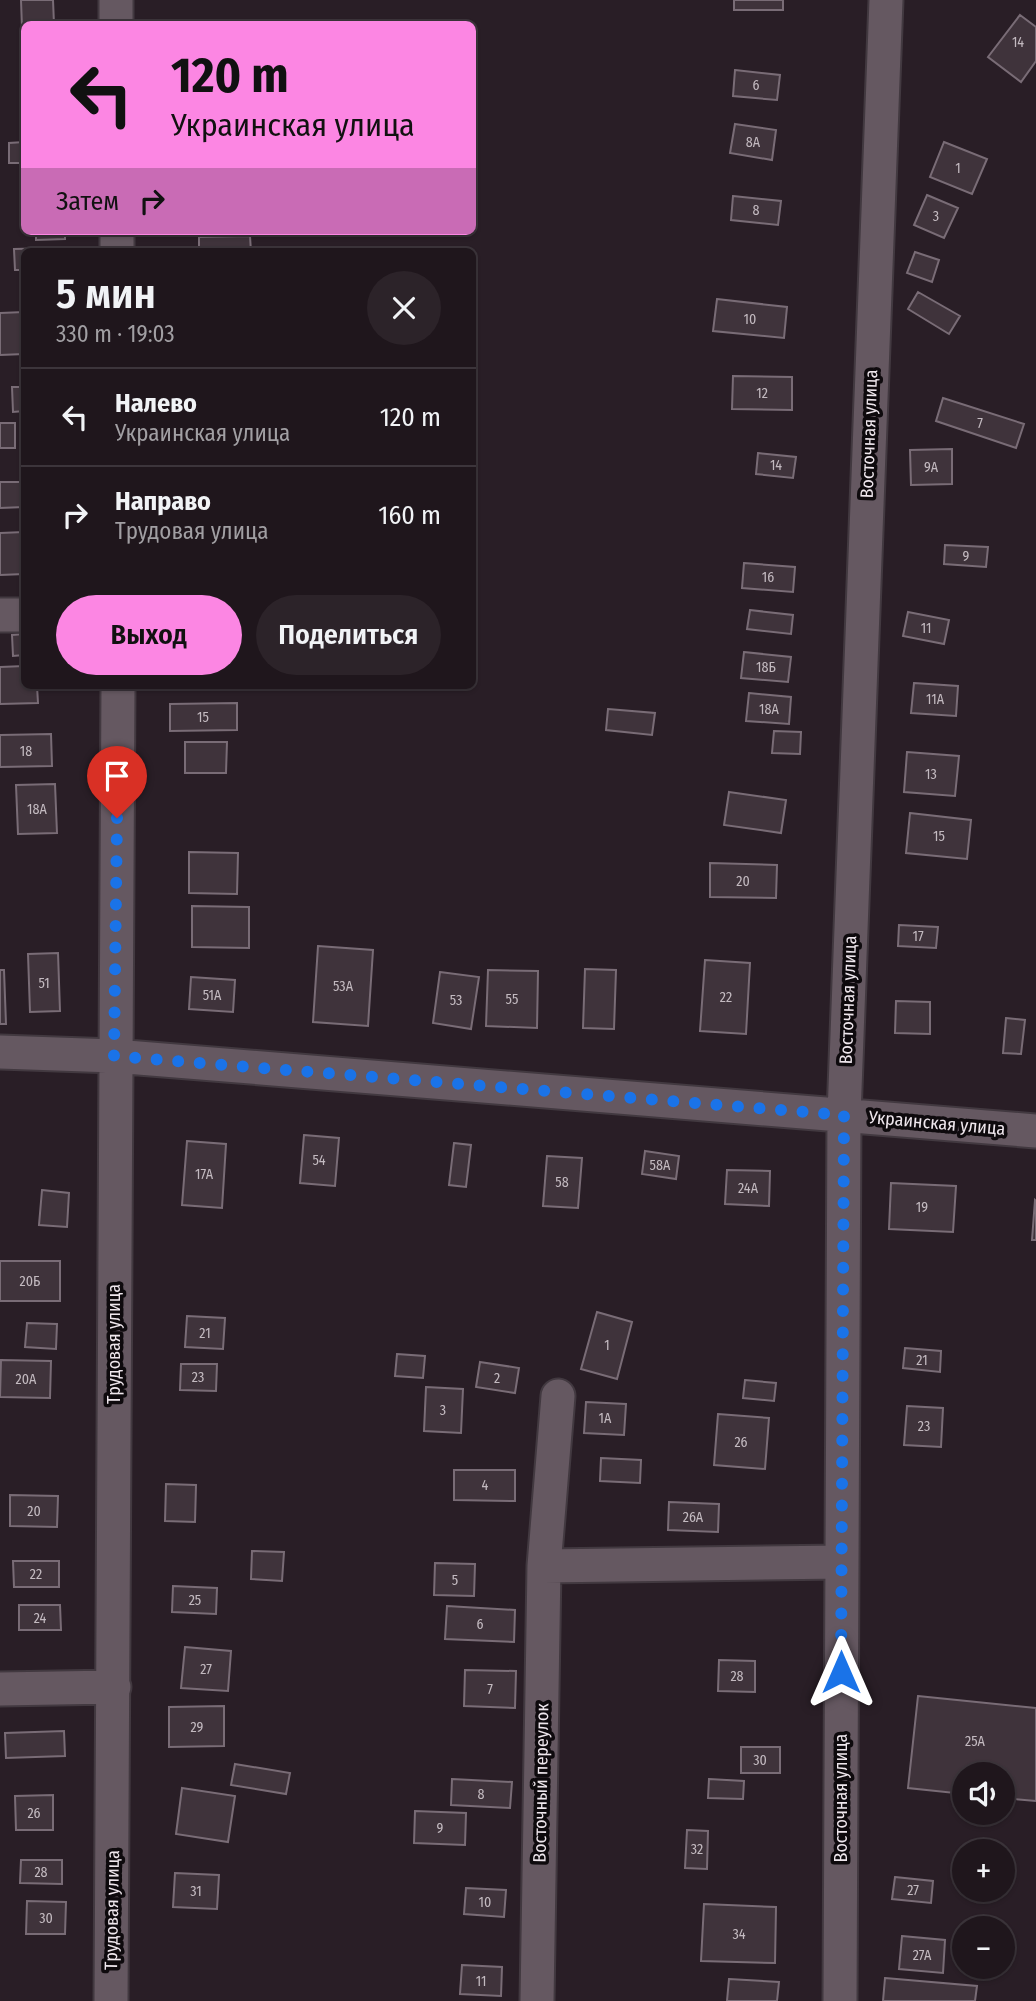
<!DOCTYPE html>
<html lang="ru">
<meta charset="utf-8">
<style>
:root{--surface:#1f161c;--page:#2c2329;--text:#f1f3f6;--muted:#a19fa3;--line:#3c353b;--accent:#fc86e3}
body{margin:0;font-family:"Fira Sans Condensed",sans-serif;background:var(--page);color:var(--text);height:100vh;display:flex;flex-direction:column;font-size:26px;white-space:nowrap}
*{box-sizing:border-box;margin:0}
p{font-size:23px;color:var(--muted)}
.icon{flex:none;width:38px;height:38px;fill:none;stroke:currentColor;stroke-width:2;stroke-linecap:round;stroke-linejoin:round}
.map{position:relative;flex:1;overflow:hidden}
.panel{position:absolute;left:21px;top:248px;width:455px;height:441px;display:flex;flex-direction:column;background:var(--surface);border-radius:10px;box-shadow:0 2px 5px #0004,0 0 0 2px var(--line)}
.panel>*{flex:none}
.guide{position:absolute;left:21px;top:21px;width:455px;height:214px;border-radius:10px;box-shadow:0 2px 5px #0004,0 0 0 2px var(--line);background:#fc86e3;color:#111;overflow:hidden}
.buttons{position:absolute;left:952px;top:1762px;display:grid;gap:14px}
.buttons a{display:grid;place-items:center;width:63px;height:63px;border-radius:50%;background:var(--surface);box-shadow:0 2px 5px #0004,0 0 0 2px var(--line);font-size:35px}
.pin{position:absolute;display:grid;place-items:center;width:60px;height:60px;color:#fff;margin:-72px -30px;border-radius:50% 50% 50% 0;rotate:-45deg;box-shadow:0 0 7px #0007}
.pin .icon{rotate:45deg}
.me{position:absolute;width:77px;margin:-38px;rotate:0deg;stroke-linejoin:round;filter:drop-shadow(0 0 5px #0008)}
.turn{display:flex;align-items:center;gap:24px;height:147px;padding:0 35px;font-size:32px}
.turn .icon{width:91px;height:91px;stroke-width:2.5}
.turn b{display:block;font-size:49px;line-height:60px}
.then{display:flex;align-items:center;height:66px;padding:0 35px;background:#0003;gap:14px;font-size:26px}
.round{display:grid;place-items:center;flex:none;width:74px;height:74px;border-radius:37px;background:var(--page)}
.overview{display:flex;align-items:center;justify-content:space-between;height:119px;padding:0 35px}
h1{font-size:42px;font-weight:600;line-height:52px}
.button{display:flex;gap:14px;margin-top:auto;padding:14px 35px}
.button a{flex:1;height:80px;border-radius:42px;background:var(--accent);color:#111;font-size:28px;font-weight:600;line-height:80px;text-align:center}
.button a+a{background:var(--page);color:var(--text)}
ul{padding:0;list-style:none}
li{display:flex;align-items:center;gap:21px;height:98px;padding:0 35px;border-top:2px solid var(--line)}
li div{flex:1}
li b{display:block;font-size:26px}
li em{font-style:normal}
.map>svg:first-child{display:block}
</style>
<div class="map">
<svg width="1036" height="2001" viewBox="0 0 1036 2001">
<rect width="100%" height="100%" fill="#291e26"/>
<path fill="#3f333b" stroke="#796c76" stroke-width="2" d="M 21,0 L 53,0 L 54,24 L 24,24 L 24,28 L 22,28 Z
M 734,0 L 783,0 L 783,10 L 734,10 Z
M 1020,15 L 1036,27 L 1036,61 L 1021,82 L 988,57 Z
M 735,70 L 780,75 L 777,100 L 733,96 Z
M 735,124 L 776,130 L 772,160 L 730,153 Z
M 24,142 L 24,163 L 9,163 L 9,143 Z
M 944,142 L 987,159 L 972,194 L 930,177 Z
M 927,195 L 958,208 L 944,238 L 914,225 Z
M 733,196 L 781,201 L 778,225 L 731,220 Z
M 36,231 L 65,231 L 65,239 L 36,240 Z
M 250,236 L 251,252 L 199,252 L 199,237 Z
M 55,248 L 55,252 L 24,252 L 24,270 L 15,270 L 14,249 Z
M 915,252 L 939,260 L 932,282 L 907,273 Z
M 918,292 L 960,316 L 949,334 L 908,309 Z
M 717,299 L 787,307 L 784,338 L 713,331 Z
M 24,312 L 24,354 L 0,355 L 0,313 Z
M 733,376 L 792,377 L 792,410 L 732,409 Z
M 12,387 L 24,387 L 24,411 L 13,412 Z
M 943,398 L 1024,424 L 1016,448 L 936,421 Z
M 0,423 L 15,423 L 15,448 L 0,448 Z
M 952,449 L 952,484 L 911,485 L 910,450 Z
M 758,453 L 796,457 L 793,478 L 756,474 Z
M 0,482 L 24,482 L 24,507 L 0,508 Z
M 24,532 L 24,574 L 0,575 L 0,533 Z
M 945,545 L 988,547 L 986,567 L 944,564 Z
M 744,563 L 795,567 L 793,592 L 742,588 Z
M 750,610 L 793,615 L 791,634 L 747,629 Z
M 908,612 L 949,620 L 944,644 L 903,636 Z
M 24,634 L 24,655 L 13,656 L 12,635 Z
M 744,652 L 791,657 L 788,682 L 741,678 Z
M 24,666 L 24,686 L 37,686 L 38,703 L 0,704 L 0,667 Z
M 914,683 L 958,686 L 956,716 L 911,713 Z
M 190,686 L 233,686 L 233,690 L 190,690 Z
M 749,693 L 791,697 L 789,724 L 746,721 Z
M 237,703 L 237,730 L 170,731 L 170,704 Z
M 608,709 L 655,713 L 652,735 L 606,730 Z
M 774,731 L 801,732 L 800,754 L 772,753 Z
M 51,734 L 52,766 L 0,767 L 0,735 Z
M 185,742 L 227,742 L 226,773 L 185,773 Z
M 907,752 L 959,756 L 955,796 L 904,792 Z
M 55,784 L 57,833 L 18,834 L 16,785 Z
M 729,792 L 786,800 L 781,833 L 724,825 Z
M 910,813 L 971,820 L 967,859 L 906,853 Z
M 189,852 L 238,853 L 237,894 L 189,893 Z
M 710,863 L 777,865 L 776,898 L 710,897 Z
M 192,906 L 249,907 L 249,948 L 192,947 Z
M 899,925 L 938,927 L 936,948 L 898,946 Z
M 318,946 L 373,950 L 368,1026 L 313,1022 Z
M 58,953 L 60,1011 L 30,1012 L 28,954 Z
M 705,960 L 750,963 L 746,1034 L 700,1031 Z
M 585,969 L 616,970 L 614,1029 L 583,1028 Z
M 0,970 L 4,970 L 6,1024 L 0,1024 Z
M 488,970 L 538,971 L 537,1028 L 486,1026 Z
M 440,972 L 479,977 L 471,1029 L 433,1023 Z
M 191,977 L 235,980 L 233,1012 L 189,1009 Z
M 896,1001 L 930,1002 L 930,1034 L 895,1033 Z
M 1006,1018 L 1025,1020 L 1021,1054 L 1003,1053 Z
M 304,1135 L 339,1138 L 335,1186 L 300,1183 Z
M 187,1141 L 226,1144 L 222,1208 L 182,1205 Z
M 454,1143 L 471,1145 L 466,1187 L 449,1185 Z
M 645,1151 L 679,1156 L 676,1179 L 642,1174 Z
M 547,1156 L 582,1158 L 578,1208 L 543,1206 Z
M 727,1170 L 770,1171 L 769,1206 L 725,1204 Z
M 891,1183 L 956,1186 L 953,1232 L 889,1229 Z
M 42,1190 L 69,1193 L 67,1227 L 39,1225 Z
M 1035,1200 L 1036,1201 L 1036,1240 L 1032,1240 Z
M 0,1261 L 60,1261 L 60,1301 L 0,1301 Z
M 597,1312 L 632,1322 L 617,1379 L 581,1369 Z
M 187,1316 L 225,1318 L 223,1349 L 185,1347 Z
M 27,1323 L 57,1324 L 56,1349 L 25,1347 Z
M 905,1348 L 941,1351 L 940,1372 L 903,1368 Z
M 397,1354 L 425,1356 L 423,1378 L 395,1376 Z
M 1,1360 L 51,1361 L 50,1398 L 0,1397 Z
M 480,1362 L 519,1368 L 515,1393 L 476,1387 Z
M 181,1364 L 217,1364 L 216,1391 L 180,1390 Z
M 745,1380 L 776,1383 L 774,1401 L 743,1398 Z
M 426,1387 L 463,1389 L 461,1433 L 424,1431 Z
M 586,1402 L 626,1404 L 624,1435 L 584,1433 Z
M 907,1406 L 943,1408 L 941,1447 L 904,1445 Z
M 718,1414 L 769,1418 L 765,1469 L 714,1465 Z
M 601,1458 L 641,1460 L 640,1483 L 600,1481 Z
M 454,1470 L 515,1470 L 515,1501 L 454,1500 Z
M 166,1484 L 196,1485 L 195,1522 L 165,1521 Z
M 10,1495 L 58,1496 L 57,1527 L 10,1526 Z
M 669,1502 L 719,1504 L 718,1532 L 668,1530 Z
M 252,1551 L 284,1552 L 282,1581 L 251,1579 Z
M 13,1561 L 59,1561 L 59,1587 L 14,1587 Z
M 435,1563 L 475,1564 L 474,1596 L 434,1595 Z
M 173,1586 L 217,1588 L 216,1614 L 172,1612 Z
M 19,1605 L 60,1605 L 61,1630 L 19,1630 Z
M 447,1606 L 515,1610 L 514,1642 L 445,1639 Z
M 185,1647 L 231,1651 L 228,1691 L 181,1688 Z
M 719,1660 L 755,1661 L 755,1692 L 718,1691 Z
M 465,1670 L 516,1671 L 515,1708 L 464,1706 Z
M 918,1696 L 1036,1708 L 1036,1801 L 1003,1798 L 1003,1774 L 964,1774 L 964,1794 L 908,1788 Z
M 224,1706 L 224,1746 L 169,1747 L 169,1707 Z
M 64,1731 L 65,1756 L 6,1758 L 5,1733 Z
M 741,1747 L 780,1747 L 780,1773 L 741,1773 Z
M 235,1764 L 290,1773 L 286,1794 L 231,1785 Z
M 452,1779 L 512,1782 L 510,1808 L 451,1805 Z
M 709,1779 L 744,1781 L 743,1799 L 708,1798 Z
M 182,1788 L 235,1796 L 228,1842 L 176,1834 Z
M 53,1795 L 53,1830 L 16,1830 L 15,1796 Z
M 415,1811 L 466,1813 L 465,1845 L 414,1843 Z
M 687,1830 L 708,1831 L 707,1869 L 685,1868 Z
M 21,1860 L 62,1860 L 62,1884 L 20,1883 Z
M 175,1873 L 219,1875 L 217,1909 L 173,1907 Z
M 895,1877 L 933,1881 L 931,1903 L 892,1899 Z
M 466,1888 L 506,1890 L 504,1917 L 464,1914 Z
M 27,1901 L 66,1902 L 65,1934 L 26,1934 Z
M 704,1904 L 776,1907 L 775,1963 L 701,1961 Z
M 902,1936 L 945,1940 L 943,1973 L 899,1969 Z
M 462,1965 L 502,1967 L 501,1996 L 460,1994 Z
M 885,1978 L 977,1986 L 975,2001 L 883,2001 Z
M 729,1979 L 779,1982 L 777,2001 L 727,2001 Z"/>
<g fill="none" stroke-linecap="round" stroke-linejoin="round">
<defs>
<path id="minor" d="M 116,0 L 116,24
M 117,231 L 117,252
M 0,615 L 24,615
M 0,1052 L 114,1056 L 1036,1131
M 544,1566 L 842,1562
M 0,1689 L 114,1687
M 111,2001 L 118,686
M 537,2001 L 544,1566 L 558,1396
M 840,2001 L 844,1115 L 886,0"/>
</defs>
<use href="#minor" stroke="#423940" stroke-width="37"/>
<use href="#minor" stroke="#655861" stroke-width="33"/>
</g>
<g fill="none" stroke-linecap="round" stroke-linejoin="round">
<path stroke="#1a73e8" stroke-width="12" stroke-dasharray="0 21.6" d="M 117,818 L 114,1056 L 844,1115 L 841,1672"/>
</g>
<g text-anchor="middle" stroke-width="7" stroke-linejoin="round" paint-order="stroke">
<g font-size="14" fill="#c3bac0">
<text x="1018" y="47">14</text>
<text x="756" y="90">6</text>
<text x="753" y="147">8А</text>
<text x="958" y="173">1</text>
<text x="756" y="215">8</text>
<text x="936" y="221">3</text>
<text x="750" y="324">10</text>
<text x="762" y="398">12</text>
<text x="980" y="428">7</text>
<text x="776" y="470">14</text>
<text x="931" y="472">9А</text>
<text x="966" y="561">9</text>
<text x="768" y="582">16</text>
<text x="926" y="633">11</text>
<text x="766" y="672">18Б</text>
<text x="935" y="704">11А</text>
<text x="769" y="714">18А</text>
<text x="203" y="722">15</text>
<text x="26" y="756">18</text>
<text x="931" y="779">13</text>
<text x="37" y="814">18А</text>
<text x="939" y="841">15</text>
<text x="743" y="886">20</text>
<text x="918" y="941">17</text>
<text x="44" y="988">51</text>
<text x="343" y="991">53А</text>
<text x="212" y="1000">51А</text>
<text x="726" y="1002">22</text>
<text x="512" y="1004">55</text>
<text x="456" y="1005">53</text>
<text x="319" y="1165">54</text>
<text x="660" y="1170">58А</text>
<text x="204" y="1179">17А</text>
<text x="562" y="1187">58</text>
<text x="748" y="1193">24А</text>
<text x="922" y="1212">19</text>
<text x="30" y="1286">20Б</text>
<text x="205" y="1338">21</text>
<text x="607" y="1350">1</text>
<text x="922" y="1365">21</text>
<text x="198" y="1382">23</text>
<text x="497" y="1383">2</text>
<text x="26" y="1384">20А</text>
<text x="443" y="1415">3</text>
<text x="605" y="1423">1А</text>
<text x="924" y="1431">23</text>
<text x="741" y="1447">26</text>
<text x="485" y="1490">4</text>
<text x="34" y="1516">20</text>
<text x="693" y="1522">26А</text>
<text x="36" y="1579">22</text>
<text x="455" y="1585">5</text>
<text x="195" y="1605">25</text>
<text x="40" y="1623">24</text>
<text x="480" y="1629">6</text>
<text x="206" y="1674">27</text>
<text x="737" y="1681">28</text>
<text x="490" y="1694">7</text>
<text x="197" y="1732">29</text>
<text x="975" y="1746">25А</text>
<text x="760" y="1765">30</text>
<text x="481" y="1799">8</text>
<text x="34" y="1818">26</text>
<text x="440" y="1833">9</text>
<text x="697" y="1854">32</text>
<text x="41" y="1877">28</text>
<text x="913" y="1895">27</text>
<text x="196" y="1896">31</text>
<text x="485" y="1907">10</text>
<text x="46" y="1923">30</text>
<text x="739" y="1939">34</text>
<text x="922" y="1960">27А</text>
<text x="481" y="1986">11</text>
</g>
<g font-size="18" fill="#efe7ed" stroke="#0e0a0d">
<text transform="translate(869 434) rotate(-88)" y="6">Восточная улица</text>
<text transform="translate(848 1000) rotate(-88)" y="6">Восточная улица</text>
<text transform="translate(937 1123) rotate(5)" y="6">Украинская улица</text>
<text transform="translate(114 1344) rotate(-90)" y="6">Трудовая улица</text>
<text transform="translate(541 1783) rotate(-89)" y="6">Восточный переулок</text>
<text transform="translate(841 1798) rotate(-90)" y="6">Восточная улица</text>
<text transform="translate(112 1910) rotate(-89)" y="6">Трудовая улица</text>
</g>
</g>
</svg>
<div class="buttons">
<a><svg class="icon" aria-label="sound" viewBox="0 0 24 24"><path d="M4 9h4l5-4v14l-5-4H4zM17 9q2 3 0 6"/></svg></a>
<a>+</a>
<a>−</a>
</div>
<div class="pin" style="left:117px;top:818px;background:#d93025"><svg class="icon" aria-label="arrive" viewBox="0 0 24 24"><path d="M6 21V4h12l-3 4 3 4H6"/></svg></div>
<svg class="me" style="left:841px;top:1672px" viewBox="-20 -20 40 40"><path d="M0-17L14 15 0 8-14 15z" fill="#1a73e8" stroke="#fff" stroke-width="4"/></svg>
<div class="guide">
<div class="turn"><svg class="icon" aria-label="left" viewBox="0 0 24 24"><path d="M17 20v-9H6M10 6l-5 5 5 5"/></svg><div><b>120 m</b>Украинская улица</div></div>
<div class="then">Затем<svg class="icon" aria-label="right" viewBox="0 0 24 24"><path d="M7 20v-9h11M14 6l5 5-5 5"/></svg></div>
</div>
<section class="panel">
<div class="overview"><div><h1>5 мин</h1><p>330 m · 19:03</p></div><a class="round"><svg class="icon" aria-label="close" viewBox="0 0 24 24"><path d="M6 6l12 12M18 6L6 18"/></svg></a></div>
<ul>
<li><svg class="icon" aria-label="left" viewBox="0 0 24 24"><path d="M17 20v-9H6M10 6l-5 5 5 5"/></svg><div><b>Налево</b><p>Украинская улица</p></div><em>120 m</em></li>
<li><svg class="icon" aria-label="right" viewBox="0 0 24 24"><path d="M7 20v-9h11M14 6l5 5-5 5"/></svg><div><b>Направо</b><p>Трудовая улица</p></div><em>160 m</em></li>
</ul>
<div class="button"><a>Выход</a><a>Поделиться</a></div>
</section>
</div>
